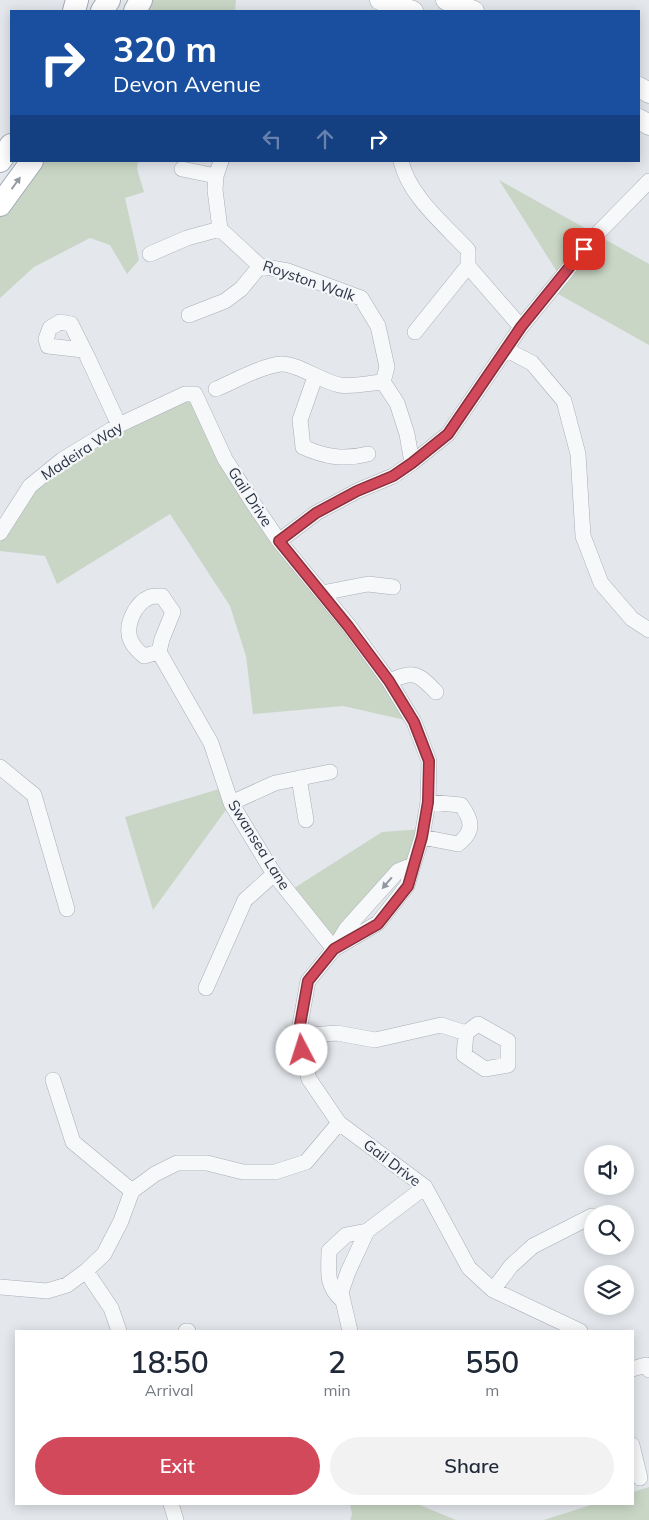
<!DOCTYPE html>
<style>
:root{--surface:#fff;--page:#f2f2f3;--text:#1f2937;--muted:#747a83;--accent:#d1495b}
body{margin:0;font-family:Mulish,sans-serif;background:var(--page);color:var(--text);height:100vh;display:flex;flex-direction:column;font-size:19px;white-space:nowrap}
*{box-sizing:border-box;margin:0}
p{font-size:16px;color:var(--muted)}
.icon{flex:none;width:28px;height:28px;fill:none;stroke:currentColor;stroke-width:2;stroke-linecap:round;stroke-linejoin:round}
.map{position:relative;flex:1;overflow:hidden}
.details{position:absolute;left:15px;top:1330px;width:619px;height:175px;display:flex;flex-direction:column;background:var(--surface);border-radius:0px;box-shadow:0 2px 12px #0003}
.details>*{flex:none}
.top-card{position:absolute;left:10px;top:10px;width:630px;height:152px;border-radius:0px;box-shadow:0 2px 12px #0003;background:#1a4fa0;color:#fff;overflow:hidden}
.tools{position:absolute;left:584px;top:1145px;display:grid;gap:10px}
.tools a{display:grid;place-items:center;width:50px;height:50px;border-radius:50%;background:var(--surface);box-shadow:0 2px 12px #0003;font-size:25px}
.pin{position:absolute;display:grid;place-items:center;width:42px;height:42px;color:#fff;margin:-21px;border-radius:10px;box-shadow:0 2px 8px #0006}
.me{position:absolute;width:55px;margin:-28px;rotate:355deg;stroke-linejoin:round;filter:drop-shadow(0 0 4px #0008)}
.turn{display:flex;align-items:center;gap:18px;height:105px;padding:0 20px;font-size:22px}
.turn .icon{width:65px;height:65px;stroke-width:2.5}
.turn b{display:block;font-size:35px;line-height:42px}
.lanes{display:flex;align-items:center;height:48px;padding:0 20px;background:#0003;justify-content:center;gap:25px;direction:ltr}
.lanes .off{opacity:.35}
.eta{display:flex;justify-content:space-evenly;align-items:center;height:85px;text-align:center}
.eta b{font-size:30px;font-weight:600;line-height:35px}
.action{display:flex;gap:10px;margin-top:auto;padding:10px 20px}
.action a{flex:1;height:58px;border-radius:30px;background:var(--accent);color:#fff;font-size:20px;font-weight:600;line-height:58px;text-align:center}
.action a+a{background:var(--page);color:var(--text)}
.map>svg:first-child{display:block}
</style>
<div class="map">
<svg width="649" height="1520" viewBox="0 0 649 1520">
<rect width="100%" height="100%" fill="#e4e7ec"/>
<path fill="#c9d6c5" d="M 141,0 L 236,0 L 235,11 L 135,11 Z
M 32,161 L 138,161 L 137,169 L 144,192 L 125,198 L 139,260 L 127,274 L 110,245 L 90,238 L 34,267 L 0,298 L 0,205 Z
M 499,180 L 649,264 L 649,345 L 551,290 L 561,278 Z
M 195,394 L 225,459 L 414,722 L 343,706 L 253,714 L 246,656 L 230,606 L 170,514 L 57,584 L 45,556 L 0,551 L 0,533 L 62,460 Z
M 226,787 L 231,803 L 153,910 L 125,817 Z
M 423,829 L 413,865 L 334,949 L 288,892 L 382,832 Z
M 649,1487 L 649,1520 L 544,1520 L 594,1504 L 632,1504 L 633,1492 Z
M 350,1504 L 417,1504 L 456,1520 L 350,1520 L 352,1514 Z"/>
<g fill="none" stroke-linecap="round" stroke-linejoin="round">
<defs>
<path id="minor" d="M 221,161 L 216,176 L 215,190 L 220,229 L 260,266 L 288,271 L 361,298 L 378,326 L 387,367 L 383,382
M 401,161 C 409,196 444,224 468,250 L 468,266
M 182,169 L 216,176
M 150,254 L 187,238 L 220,229
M 189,315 L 225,301 L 241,289 L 260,266
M 415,332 L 468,266 L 521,327
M 83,350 L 48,346 L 46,339 L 50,328 L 60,322 L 71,324 L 88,358 L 119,425
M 507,350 L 532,363 L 564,401 L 578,454 L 583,536 L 601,583 L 632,619 L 649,630
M 315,377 L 300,420 L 303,447 C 325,457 344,460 368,454
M 216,389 C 235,381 261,366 281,364 C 297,363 322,382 340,385 C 353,387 369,383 383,382 L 397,403 L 407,434 L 412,463
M 0,533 L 30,486 L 62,460 L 119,425 L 185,394 L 195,394 L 225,459 L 253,503 L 279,541 L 349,626 L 389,681 L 414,722 L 429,761 L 428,802 L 422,837 L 413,865
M 279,541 L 316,513 L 357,491 L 393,476 L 412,463 L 448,434 L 521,327 L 596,235 L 649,181
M 322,593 L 368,584 L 393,587
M 159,652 L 144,656 C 139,652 134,647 131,641 C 124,626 135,603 150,597 C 153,596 159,596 162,596 L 173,612 L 162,639 L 159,652 L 211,743 L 231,803 L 274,874 L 334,949
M 389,681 C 414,671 417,672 436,692
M 0,767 L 34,795 L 67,909
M 299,778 L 306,820
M 231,803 L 275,783 L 330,772
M 422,837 L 458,844 C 475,831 472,820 461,805 L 428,802
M 334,949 L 378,923 L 407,886 L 413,865 L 398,871 L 346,929 L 334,949 L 308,981 L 298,1036 L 309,1079 L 339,1123 L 425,1187 L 469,1268 L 493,1290 L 580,1331
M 206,988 L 245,900 L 274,874
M 478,1024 L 508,1041 L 508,1065 L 485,1069 L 464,1055 L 466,1033 Z
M 298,1036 L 337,1033 L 375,1040 L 441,1025 L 466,1033
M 53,1080 L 73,1142 L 132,1191
M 86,1271 L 111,1308 L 119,1331
M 0,1287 L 47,1291 L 67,1285 L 86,1271 L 104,1254 L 121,1221 L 132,1191 L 155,1174 L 177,1163 L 207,1163 L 243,1172 L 275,1172 L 306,1162 L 339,1123
M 493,1290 L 511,1266 L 533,1246 L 592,1216
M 342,1300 C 325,1285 329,1271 329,1251 L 346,1235 L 367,1231
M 186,1331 L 188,1331
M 350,1331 L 341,1292 L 348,1272 L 367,1231 L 425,1187
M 632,1369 L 646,1365 L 649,1370
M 632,1445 L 640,1478
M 171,1504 L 176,1520"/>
<path id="secondary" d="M 380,0 L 413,11
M 446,0 L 474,11
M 639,87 L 649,93
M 639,119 L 649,125"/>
<path id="primary" d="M 74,11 L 77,0
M 102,11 L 109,0
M 135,11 L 141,0
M 0,161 L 11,145
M 0,205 L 32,161"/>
</defs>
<use href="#minor" stroke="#a9aeb7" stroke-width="16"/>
<use href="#secondary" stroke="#a9aeb7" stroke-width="21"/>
<use href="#primary" stroke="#a3abb8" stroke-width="24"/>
<use href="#minor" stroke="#f7f8fa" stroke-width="15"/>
<use href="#secondary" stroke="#fff" stroke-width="20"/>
<use href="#primary" stroke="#fff" stroke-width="22"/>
</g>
<defs><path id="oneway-solid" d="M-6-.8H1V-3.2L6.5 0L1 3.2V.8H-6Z" transform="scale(1.25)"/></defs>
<use fill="#959aa2" href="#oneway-solid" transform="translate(16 183) rotate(-54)"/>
<use fill="#9196a0" href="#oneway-solid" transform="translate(387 883) rotate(131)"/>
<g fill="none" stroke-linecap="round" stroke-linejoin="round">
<defs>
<path id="route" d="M 302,1050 L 298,1036 L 308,981 L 334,949 L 378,924 L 408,886 L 422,837 L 428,802 L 429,761 L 414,722 L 389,681 L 348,626 L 279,541 L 316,513 L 357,491 L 393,476 L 412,463 L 448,434 L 521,327 L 584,249"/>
</defs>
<use href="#route" stroke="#882f3b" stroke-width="12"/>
<use href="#route" stroke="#d1495b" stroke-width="9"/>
</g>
<g text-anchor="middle" stroke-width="4.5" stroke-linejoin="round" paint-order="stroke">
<g font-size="15" fill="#2b3445" stroke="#f4f6f9">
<text transform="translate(309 281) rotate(19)" y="5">Royston Walk</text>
<text transform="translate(82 451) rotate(-33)" y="5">Madeira Way</text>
<text transform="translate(250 497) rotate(57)" y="5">Gail Drive</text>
<text transform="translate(259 845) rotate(58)" y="5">Swansea Lane</text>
<text transform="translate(392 1163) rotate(37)" y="5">Gail Drive</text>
</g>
</g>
</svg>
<div class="tools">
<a><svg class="icon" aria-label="sound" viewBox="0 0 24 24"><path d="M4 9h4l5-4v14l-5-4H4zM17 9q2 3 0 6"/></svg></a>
<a><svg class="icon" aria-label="search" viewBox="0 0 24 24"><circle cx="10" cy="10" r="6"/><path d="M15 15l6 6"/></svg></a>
<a><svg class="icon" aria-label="layers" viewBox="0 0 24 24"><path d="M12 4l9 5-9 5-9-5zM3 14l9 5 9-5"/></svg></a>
</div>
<div class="pin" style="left:584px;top:249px;background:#d93025"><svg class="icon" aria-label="arrive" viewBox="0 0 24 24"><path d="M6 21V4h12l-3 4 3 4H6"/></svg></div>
<svg class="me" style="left:302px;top:1050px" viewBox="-20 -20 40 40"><circle r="19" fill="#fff"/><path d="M0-13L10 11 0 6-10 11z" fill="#d1495b"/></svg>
<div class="top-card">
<div class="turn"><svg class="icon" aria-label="right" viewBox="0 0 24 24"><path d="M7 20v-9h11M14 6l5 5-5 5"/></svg><div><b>320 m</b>Devon Avenue</div></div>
<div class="lanes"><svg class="icon off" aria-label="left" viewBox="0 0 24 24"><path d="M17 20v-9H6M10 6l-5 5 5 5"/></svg><svg class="icon off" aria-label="ahead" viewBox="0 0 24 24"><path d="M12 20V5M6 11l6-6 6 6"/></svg><svg class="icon" aria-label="right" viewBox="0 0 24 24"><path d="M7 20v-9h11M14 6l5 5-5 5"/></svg></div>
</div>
<section class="details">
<div class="eta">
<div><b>18:50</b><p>Arrival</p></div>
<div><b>2</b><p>min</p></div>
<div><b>550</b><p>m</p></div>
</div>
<div class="action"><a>Exit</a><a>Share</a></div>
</section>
</div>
